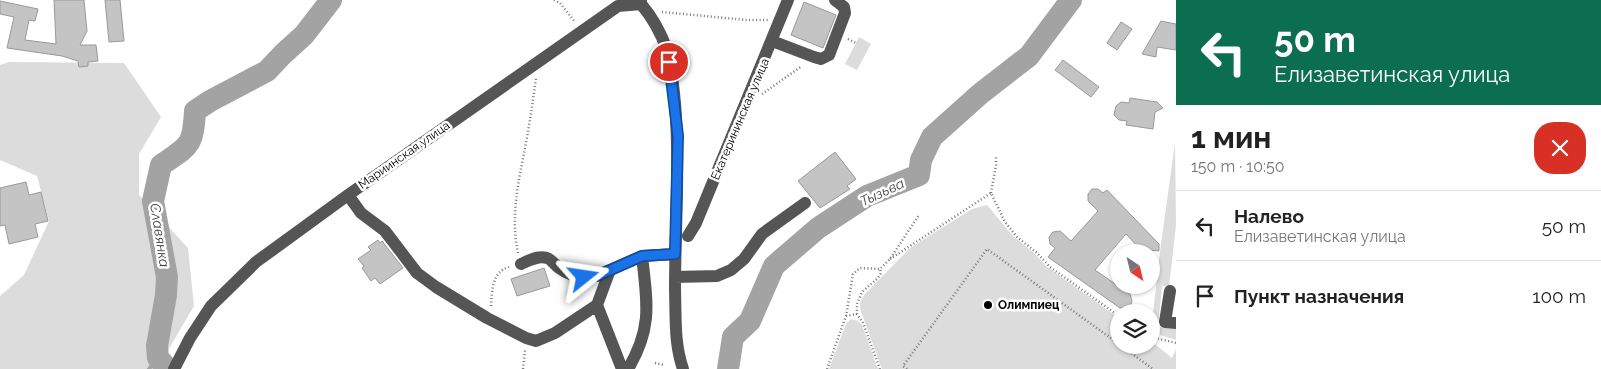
<!DOCTYPE html>
<html lang="ru">
<meta charset="utf-8">
<style>
:root{--surface:#fff;--page:#f2f2f2;--text:#222;--muted:#767676;--line:#e0e0e0}
body{margin:0;font-family:Raleway,sans-serif;background:var(--page);color:var(--text);height:100vh;display:flex;flex-direction:column;font-size:19px;white-space:nowrap}
*{box-sizing:border-box;margin:0}
p{font-size:16px;color:var(--muted)}
.icon{flex:none;width:28px;height:28px;fill:none;stroke:currentColor;stroke-width:2;stroke-linecap:round;stroke-linejoin:round}
.map{position:relative;flex:1;overflow:hidden}
.sheet{display:flex;flex-direction:column;background:var(--surface);width:425px}
.sheet>*{flex:none}
.banner{background:#0b6e4f;color:#fff;overflow:hidden}
.needle{width:32px;rotate:145deg}
.controls{position:absolute;left:1110px;top:244px;display:grid;gap:10px}
.controls a{display:grid;place-items:center;width:50px;height:50px;border-radius:50%;background:var(--surface);box-shadow:0 1px 4px #0004;font-size:25px}
.pin{position:absolute;display:grid;place-items:center;width:42px;height:42px;color:#fff;margin:-21px;border:2px solid #fff;border-radius:50%;box-shadow:0 1px 5px #0007}
.me{position:absolute;width:55px;margin:-28px;rotate:75deg;stroke-linejoin:round;filter:drop-shadow(0 0 4px #0008)}
.turn{display:flex;align-items:center;gap:18px;height:105px;padding:0 15px;font-size:22px}
.turn .icon{width:65px;height:65px;stroke-width:2.5}
.turn b{display:block;font-size:35px;line-height:42px}
.round{display:grid;place-items:center;flex:none;width:52px;height:52px;border-radius:20px;background:var(--page)}
.headline{display:flex;align-items:center;justify-content:space-between;height:85px;padding:0 15px}
h1{font-size:30px;font-weight:700;line-height:38px}
ul{padding:0;list-style:none}
li{display:flex;align-items:center;gap:15px;height:70px;padding:0 15px;border-top:1px solid var(--line)}
li div{flex:1}
li b{display:block;font-size:19px}
li em{font-style:normal}
main{display:flex;flex:1;min-height:0}
.map>svg:first-child{display:block}
</style>
<main>
<div class="map">
<svg width="1176" height="369" viewBox="0 0 1176 369">
<rect width="100%" height="100%" fill="#fff"/>
<path fill="#dcdcdc" d="M 859,37 L 871,44 L 857,70 L 845,64 Z
M 9,62 L 124,63 L 161,117 L 139,154 L 139,195 L 188,248 L 194,306 L 157,369 L 0,369 L 0,296 L 24,275 L 49,221 L 37,176 L 0,160 L 0,65 Z
M 1175,143 L 1176,225 L 1169,287 L 1162,286 L 1158,327 L 1176,329 L 1176,340 L 1151,332 L 1160,251 Z
M 987,205 L 1012,235 L 1034,253 L 1046,266 L 1119,318 L 1119,345 L 1151,345 L 1151,341 L 1172,358 L 1176,349 L 1176,369 L 882,369 L 860,309 L 860,303 L 864,295 L 910,248 L 972,209 Z
M 851,319 L 858,321 L 862,325 L 878,369 L 829,369 L 846,324 Z"/>
<g fill="none" stroke-linecap="round" stroke-linejoin="round">
<path stroke="#a3a3a3" stroke-width="4" d="M 149,369 L 158,358"/>
<path stroke="#a3a3a3" stroke-width="22" d="M 168,369 L 158,358 L 157,346 L 166,295 L 167,277 L 153,201 L 161,165 C 189,146 193,147 195,111 L 210,101 L 267,71 L 283,54 L 304,35 L 331,0
M 728,369 L 733,337 L 750,321 L 774,266 L 818,228 L 867,196 L 919,175 L 921,160 L 932,137 L 980,94 L 1029,56 L 1071,0"/>
</g>
<path fill="#c4c4c4" stroke="#999" d="M 54,0 L 84,0 L 87,31 L 80,45 L 96,45 L 98,61 L 88,62 L 88,66 L 79,67 L 78,61 L 62,56 L 7,48 L 14,17 L 0,14 L 0,1 L 38,9 L 35,21 L 29,20 L 25,40 L 56,44 Z
M 105,0 L 120,0 L 124,41 L 109,42 Z
M 804,2 L 836,15 L 823,48 L 791,35 Z
M 1161,21 L 1176,24 L 1176,50 L 1157,47 L 1156,57 L 1142,54 Z
M 1121,22 L 1132,29 L 1117,50 L 1107,43 Z
M 1063,60 L 1099,87 L 1091,97 L 1055,70 Z
M 1130,98 L 1157,102 L 1163,108 L 1155,112 L 1153,129 L 1126,125 L 1127,121 L 1119,120 L 1114,115 L 1116,106 L 1121,102 L 1129,103 Z
M 835,152 L 856,179 L 847,186 L 850,189 L 820,208 L 798,181 Z
M 26,182 L 29,195 L 41,192 L 48,221 L 35,224 L 38,237 L 9,244 L 5,225 L 0,226 L 0,188 Z
M 1092,189 L 1098,189 L 1103,193 L 1107,190 L 1159,244 L 1159,251 L 1140,249 L 1126,234 L 1095,270 L 1130,294 L 1132,301 L 1130,307 L 1120,308 L 1048,257 L 1055,248 L 1050,244 L 1049,237 L 1053,232 L 1060,231 L 1071,241 L 1098,211 L 1088,201 L 1088,194 Z
M 378,240 L 380,243 L 382,241 L 403,268 L 380,284 L 375,278 L 371,281 L 362,268 L 364,266 L 358,259 L 371,250 L 368,247 Z
M 544,268 L 550,286 L 517,296 L 511,279 Z"/>
<g fill="none" stroke-linecap="round" stroke-linejoin="round">
<path stroke="#777" stroke-width="2.5" stroke-dasharray="1 2.5" stroke-linecap="butt" d="M 554,0 L 560,3 L 575,22
M 662,12 L 747,20 L 768,20
M 848,39 L 856,43
M 762,94 L 802,66
M 991,193 L 996,165 L 996,155
M 518,253 C 510,216 519,179 526,143 C 530,121 533,100 536,78
M 890,259 L 991,193 L 1005,222 L 1017,237 L 1036,252 L 1050,267 L 1119,316
M 491,306 C 492,290 492,272 509,267
M 846,316 L 857,314
M 1151,337 L 1176,343
M 1120,345 L 1153,369
M 655,363 L 664,365
M 523,369 L 525,350
M 827,369 L 846,316 L 853,274 L 860,268 L 880,269
M 880,369 L 863,323 L 857,314 L 857,304 L 862,292 L 878,278 L 881,273 L 880,269 L 890,259 L 919,215
M 907,369 L 903,366 L 987,249 L 1119,344"/>
<path stroke="#555" stroke-width="12" d="M 641,0 L 641,4 C 653,18 661,33 667,50 C 672,67 673,85 675,103 C 680,165 675,228 675,290 C 676,317 674,343 683,369
M 772,41 L 814,57 L 821,59 L 829,55 L 845,13 L 844,7 L 835,0
M 348,195 L 361,213 L 385,231 L 417,273 L 436,287 L 487,318 L 526,338 L 536,341 L 555,333 L 597,305
M 688,236 L 696,223 L 788,0
M 521,264 C 528,261 538,255 547,258 C 551,259 555,265 559,268 C 575,280 593,278 610,270
M 675,277 L 717,276 L 731,270 L 744,259 L 762,234 L 805,203
M 1170,291 L 1165,322 L 1176,323
M 174,369 L 190,338 L 211,306 L 256,262 L 348,195 L 618,6 L 641,4
M 622,369 L 597,305 L 610,270 L 642,256 L 675,254
M 628,369 C 653,327 647,302 642,256"/>
</g>
<g fill="none" stroke-linecap="round" stroke-linejoin="round">
<defs>
<path id="route" d="M 584,277 L 597,276 L 642,256 L 675,254 L 678,136 L 669,62"/>
</defs>
<use href="#route" stroke="#114b97" stroke-width="12"/>
<use href="#route" stroke="#1a73e8" stroke-width="9"/>
</g>
<circle fill="#000" stroke="#fff" stroke-width="2" cx="988" cy="305" r="5"/>
<g text-anchor="middle" stroke-width="5" stroke-linejoin="round" paint-order="stroke">
<g font-size="12" fill="#000" stroke="#fff">
<text transform="translate(740 119) rotate(-67)" y="4">Екатерининская улица</text>
<text transform="translate(404 155) rotate(-35)" y="4">Мариинская улица</text>
</g>
<g font-size="12" font-weight="bold" fill="#000" stroke="#fff" text-anchor="start">
<text x="998" y="309">Олимпиец</text>
</g>
<g font-size="14" font-style="italic" fill="#444" stroke="#fff">
<text transform="translate(882 192) rotate(-25)" y="5">Тызьва</text>
<text transform="translate(160 235) rotate(81)" y="5">Славянка</text>
</g>
</g>
</svg>
<div class="controls">
<a><svg class="needle" viewBox="-14 -14 28 28"><path d="M0-13l5 13h-10z" fill="#e53935"/><path d="M0 13l5-13h-10z" fill="#767676"/></svg></a>
<a><svg class="icon" aria-label="layers" viewBox="0 0 24 24"><path d="M12 4l9 5-9 5-9-5zM3 14l9 5 9-5"/></svg></a>
</div>
<div class="pin" style="left:669px;top:62px;background:#d93025"><svg class="icon" aria-label="arrive" viewBox="0 0 24 24"><path d="M6 21V4h12l-3 4 3 4H6"/></svg></div>
<svg class="me" style="left:584px;top:277px" viewBox="-20 -20 40 40"><path d="M0-17L14 15 0 8-14 15z" fill="#1a73e8" stroke="#fff" stroke-width="4"/></svg>
</div>
<section class="sheet">
<div class="banner">
<div class="turn"><svg class="icon" aria-label="left" viewBox="0 0 24 24"><path d="M17 20v-9H6M10 6l-5 5 5 5"/></svg><div><b>50 m</b>Елизаветинская улица</div></div>
</div>
<div class="headline"><div><h1>1 мин</h1><p>150 m · 10:50</p></div><a class="round" style="background:#d93025;color:#fff"><svg class="icon" aria-label="close" viewBox="0 0 24 24"><path d="M6 6l12 12M18 6L6 18"/></svg></a></div>
<ul>
<li><svg class="icon" aria-label="left" viewBox="0 0 24 24"><path d="M17 20v-9H6M10 6l-5 5 5 5"/></svg><div><b>Налево</b><p>Елизаветинская улица</p></div><em>50 m</em></li>
<li><svg class="icon" aria-label="arrive" viewBox="0 0 24 24"><path d="M6 21V4h12l-3 4 3 4H6"/></svg><div><b>Пункт назначения</b></div><em>100 m</em></li>
</ul>
</section>
</main>
